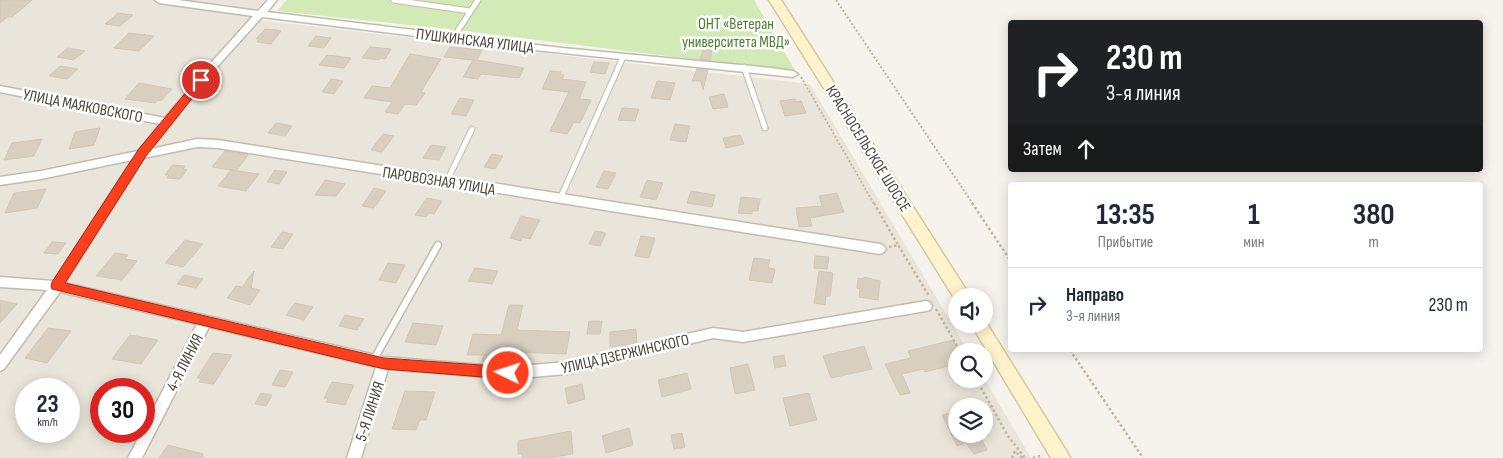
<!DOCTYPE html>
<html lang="ru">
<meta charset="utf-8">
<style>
:root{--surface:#fff;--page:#f2f2f3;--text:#1f2937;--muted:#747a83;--line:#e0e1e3}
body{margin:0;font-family:"Sofia Sans Condensed",sans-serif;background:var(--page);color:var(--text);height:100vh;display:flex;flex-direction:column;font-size:19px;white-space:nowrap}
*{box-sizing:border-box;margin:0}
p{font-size:16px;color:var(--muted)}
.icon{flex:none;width:28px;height:28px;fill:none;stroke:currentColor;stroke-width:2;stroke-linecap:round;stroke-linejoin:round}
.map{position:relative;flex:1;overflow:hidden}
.sheet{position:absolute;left:1008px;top:182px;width:475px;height:170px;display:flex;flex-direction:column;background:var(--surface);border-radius:5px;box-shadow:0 2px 12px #0003}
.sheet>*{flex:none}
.banner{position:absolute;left:1008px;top:20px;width:475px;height:152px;border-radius:5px;box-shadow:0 2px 12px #0003;background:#202124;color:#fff;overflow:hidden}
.buttons{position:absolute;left:948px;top:288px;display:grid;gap:10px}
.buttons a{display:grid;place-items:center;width:45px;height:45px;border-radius:50%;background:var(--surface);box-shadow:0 2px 12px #0003;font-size:25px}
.speed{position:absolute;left:15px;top:378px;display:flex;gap:10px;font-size:25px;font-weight:700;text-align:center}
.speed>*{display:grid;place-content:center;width:65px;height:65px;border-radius:50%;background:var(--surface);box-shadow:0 2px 12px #0003;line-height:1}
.speed small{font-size:12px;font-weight:400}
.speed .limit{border:8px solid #d22;background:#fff;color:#111}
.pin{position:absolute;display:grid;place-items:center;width:42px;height:42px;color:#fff;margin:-21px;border:2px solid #fff;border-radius:50%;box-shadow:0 1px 5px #0007}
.me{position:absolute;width:55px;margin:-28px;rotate:274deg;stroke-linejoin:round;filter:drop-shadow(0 0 4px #0008)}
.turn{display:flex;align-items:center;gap:18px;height:105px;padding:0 15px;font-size:22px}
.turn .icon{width:65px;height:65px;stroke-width:2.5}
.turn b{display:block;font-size:35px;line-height:42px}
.then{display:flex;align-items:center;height:48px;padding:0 15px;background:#0003;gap:10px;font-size:19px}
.eta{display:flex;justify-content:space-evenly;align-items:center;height:85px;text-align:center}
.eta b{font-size:30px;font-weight:700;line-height:35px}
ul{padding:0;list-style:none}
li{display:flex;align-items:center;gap:15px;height:75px;padding:0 15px;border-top:1px solid var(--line)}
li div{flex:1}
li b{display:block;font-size:19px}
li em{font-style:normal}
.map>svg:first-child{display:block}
</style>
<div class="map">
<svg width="1503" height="458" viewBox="0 0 1503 458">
<rect width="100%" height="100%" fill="#f6f3ec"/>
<path fill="#eae5da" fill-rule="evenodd" d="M 0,0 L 265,0 L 249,19 L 810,84 L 968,351 L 956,351 L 956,379 L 984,378 L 1031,458 L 0,458 ZM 26,389 L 69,389 L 69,431 L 26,431 ZM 101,389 L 144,389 L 144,431 L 101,431 ZM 956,406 L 984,406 L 984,434 L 956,434 Z"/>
<path fill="#d2eab5" d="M 287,0 L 754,0 L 796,72 L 458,30 L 277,11 Z"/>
<path fill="#d8cfc1" stroke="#d3c7b4" d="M 0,0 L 32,0 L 12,17 L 7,17 L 0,23 Z
M 118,13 L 133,15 L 120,26 L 105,24 Z
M 265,29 L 277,30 L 281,31 L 271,44 L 257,42 L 259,39 L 256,39 Z
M 129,33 L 154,36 L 139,51 L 114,48 Z
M 316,36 L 331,38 L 324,48 L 308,46 Z
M 708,38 L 714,39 L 710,60 L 700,59 Z
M 370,47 L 391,49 L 385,59 L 380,58 L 379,60 L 362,58 Z
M 450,47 L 482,50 L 477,60 L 524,68 L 519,78 L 481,74 L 478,79 L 463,77 L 473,60 L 444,57 Z
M 68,48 L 85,51 L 73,60 L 57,57 Z
M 410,54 L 441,59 L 421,92 L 425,93 L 416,105 L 405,104 L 398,114 L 385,112 L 392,102 L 364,98 L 372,86 L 390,88 Z
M 327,55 L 351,58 L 344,68 L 319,65 Z
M 594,62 L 609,63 L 605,74 L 590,72 Z
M 60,66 L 78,69 L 67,79 L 49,76 Z
M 697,69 L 708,70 L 703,90 L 701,81 L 692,81 Z
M 550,71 L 561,72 L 560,74 L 564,75 L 562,79 L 586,82 L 579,99 L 591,100 L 580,123 L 574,122 L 567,134 L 550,131 L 569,92 L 542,89 Z
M 331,79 L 343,81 L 334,94 L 322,92 Z
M 657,81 L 675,83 L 670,100 L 651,98 Z
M 139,83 L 172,89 L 161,101 L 158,100 L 155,103 L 125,99 Z
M 724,94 L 728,107 L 713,109 L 709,97 Z
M 460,98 L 474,100 L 466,116 L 451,114 Z
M 795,99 L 796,102 L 801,101 L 806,113 L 785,116 L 780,101 Z
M 622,108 L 639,109 L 635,121 L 618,120 Z
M 276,123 L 292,126 L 285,136 L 268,133 Z
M 675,124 L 690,126 L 686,142 L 670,140 Z
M 100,128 L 94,145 L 69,149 L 75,132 Z
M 383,134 L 394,136 L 382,152 L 371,150 Z
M 740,135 L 744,144 L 726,148 L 723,138 Z
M 42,139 L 34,156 L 4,160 L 12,143 Z
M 431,145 L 446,147 L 439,160 L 423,158 Z
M 225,151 L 248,155 L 236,171 L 212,167 Z
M 492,154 L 503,156 L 495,169 L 484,167 Z
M 172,165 L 185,166 L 183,169 L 187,170 L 180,179 L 167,178 L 169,175 L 165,175 Z
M 231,170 L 259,174 L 246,191 L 218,186 Z
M 275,170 L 287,172 L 279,184 L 267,182 Z
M 604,171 L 616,173 L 608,189 L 596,187 Z
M 325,180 L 345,184 L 336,196 L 315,195 Z
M 647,180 L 663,183 L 656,200 L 640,197 Z
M 374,188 L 386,191 L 374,208 L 362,206 Z
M 46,189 L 37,208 L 5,213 L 14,193 Z
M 691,191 L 715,195 L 712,207 L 687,203 Z
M 837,193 L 844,212 L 810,218 L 812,226 L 799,227 L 796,208 L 822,206 L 819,196 Z
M 741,197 L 760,199 L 758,211 L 752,211 L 752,214 L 738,213 Z
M 427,198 L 442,201 L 434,214 L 429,213 L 426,217 L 415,215 Z
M 521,216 L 540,220 L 530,239 L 522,237 L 521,241 L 510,238 Z
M 595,231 L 606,233 L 600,246 L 589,244 Z
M 282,232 L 293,234 L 283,249 L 271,247 Z
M 641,236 L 655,238 L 649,258 L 635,256 Z
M 185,240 L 203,244 L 183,267 L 165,263 Z
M 52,242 L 66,243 L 58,254 L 44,253 Z
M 115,253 L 128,255 L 125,259 L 137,261 L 122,280 L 96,276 Z
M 815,256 L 829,257 L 827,269 L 814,268 Z
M 754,258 L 770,260 L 768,268 L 775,269 L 772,283 L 749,280 Z
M 388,263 L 405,265 L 396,283 L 379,280 Z
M 475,268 L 498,271 L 492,284 L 468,281 Z
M 254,271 L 251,288 L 260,290 L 250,305 L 227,298 L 236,286 L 242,287 Z
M 819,271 L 833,273 L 830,296 L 826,296 L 825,305 L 814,303 Z
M 184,275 L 203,279 L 196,288 L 177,284 Z
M 864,277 L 880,281 L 878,300 L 859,297 L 860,289 L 857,288 L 858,278 L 863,279 Z
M 0,300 L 17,304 L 0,323 Z
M 295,303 L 313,307 L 304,320 L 286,315 Z
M 509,305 L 523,305 L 517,330 L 570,332 L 566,354 L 513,352 L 510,365 L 508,365 L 499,364 L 500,361 L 482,361 L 484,355 L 467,355 L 473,334 L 501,335 Z
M 345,315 L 364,319 L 357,330 L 339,326 Z
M 589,321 L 602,321 L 600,334 L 587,334 Z
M 413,323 L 443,326 L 436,345 L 405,342 Z
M 48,328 L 71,331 L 47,363 L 25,358 Z
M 636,329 L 637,344 L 610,347 L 610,332 Z
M 130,335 L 158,340 L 141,364 L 112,359 Z
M 953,340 L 956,346 L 956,364 L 925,372 L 923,369 L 902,374 L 910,393 L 900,395 L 885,364 L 911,358 L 908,351 Z
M 864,346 L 872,369 L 831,378 L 823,356 Z
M 213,353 L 232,355 L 214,384 L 199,382 L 201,379 L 197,378 Z
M 784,355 L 786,366 L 775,368 L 773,357 Z
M 748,364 L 755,390 L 735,394 L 730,368 Z
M 280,370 L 293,372 L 285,387 L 272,385 Z
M 687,373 L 691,389 L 662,397 L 658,380 Z
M 332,382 L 354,385 L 345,405 L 326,402 L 328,398 L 324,398 Z
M 582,384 L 585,399 L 568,404 L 565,388 Z
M 405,391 L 435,392 L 426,420 L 420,420 L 416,430 L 392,429 Z
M 261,393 L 272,395 L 266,406 L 255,404 Z
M 809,393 L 817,420 L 790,426 L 783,398 Z
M 956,411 L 956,434 L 988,434 L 988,436 L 981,438 L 987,450 L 974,454 L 966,443 L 957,446 L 942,415 Z
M 629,428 L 633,445 L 606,453 L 602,436 Z
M 571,431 L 573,454 L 549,458 L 522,458 L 522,454 L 518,454 L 518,441 Z
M 682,433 L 685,447 L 674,449 L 671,435 Z
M 168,445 L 203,454 L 203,458 L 159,458 Z"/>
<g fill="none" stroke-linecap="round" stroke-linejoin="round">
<defs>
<path id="lane-far1" d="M 393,0 L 470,11
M 453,38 L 478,0
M 744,67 L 765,128
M 447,181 L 472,129
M 560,199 L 623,57"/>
<path id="lane" d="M 373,361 L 438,245"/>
<path id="street" d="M 155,0 L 178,0 L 258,11 L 268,0 L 277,0 L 267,12 L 562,48 L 771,68 L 793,71 L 798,74 L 793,77 L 505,47 L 262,17 L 216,68 L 151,149 L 197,139 L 218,140 L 880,244 L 884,246 L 886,249 L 884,252 L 880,254 L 218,148 L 197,147 L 144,158 L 65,283 L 384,357 L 508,367 L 567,362 L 713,328 L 743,332 L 926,301 L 930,302 L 932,306 L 930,310 L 926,311 L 743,342 L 713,338 L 567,374 L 508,379 L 388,369 L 361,458 L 347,458 L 376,367 L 209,327 L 142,458 L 128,458 L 142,431 L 144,431 L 144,427 L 197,324 L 60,292 L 4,369 L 0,371 L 0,355 L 47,290 L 0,287 L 0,277 L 54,281 L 132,160 L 41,179 L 0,185 L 0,177 L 41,171 L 138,151 L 160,124 L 0,92 L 0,86 L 165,118 L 210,64 L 253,16 L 159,3 Z"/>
<path id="secondary" d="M 769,0 L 781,0 L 970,296 L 956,296 L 956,301 Z
M 984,319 L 1067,452 L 1070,458 L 1051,458 L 971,324 L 984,324 Z"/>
</defs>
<use href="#lane-far1" stroke="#c2bbae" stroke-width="7"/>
<use href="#lane" stroke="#c2bbae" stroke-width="9"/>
<use href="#street" stroke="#c2bbae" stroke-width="3"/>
<use href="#secondary" stroke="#d6c79b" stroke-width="3"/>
<path stroke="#c4b79f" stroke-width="2" stroke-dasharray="2 2" stroke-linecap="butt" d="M 836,0 L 973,204
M 801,77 L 874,204"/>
<path stroke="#c4b79f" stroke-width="2.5" stroke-dasharray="2.5 2.5" stroke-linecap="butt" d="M 874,203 L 898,245
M 972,203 L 1010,260
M 889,247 L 898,245 L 929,296
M 936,309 L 960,351
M 1070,350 L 1143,458
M 976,379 L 1008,436 L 1025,458
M 1012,458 L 1015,451 L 1022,458
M 1033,458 L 1043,455"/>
<use href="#lane-far1" stroke="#fff" stroke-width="5"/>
<use href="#lane" stroke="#fff" stroke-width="6"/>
<use href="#street" fill="#fff" fill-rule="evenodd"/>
<use href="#secondary" fill="#fff3cd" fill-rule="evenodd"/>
</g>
<path fill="#fc3f1d" stroke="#a42913" d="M 201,77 L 206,80 L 205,82 L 146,156 L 65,283 L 384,358 L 508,367 L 513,369 L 515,373 L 513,377 L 508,379 L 384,369 L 52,289 L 51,286 L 52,282 L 138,150 L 198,78 Z"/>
<g text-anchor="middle" stroke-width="5" stroke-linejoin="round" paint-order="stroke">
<g font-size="16" fill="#4a7f2a" stroke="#fff">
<text x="736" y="29">ОНТ «Ветеран<tspan x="736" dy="18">университета МВД»</tspan></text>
</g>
<g font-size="16" fill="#4b4439" stroke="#fff">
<text transform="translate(475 40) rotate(7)" y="6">ПУШКИНСКАЯ УЛИЦА</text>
<text transform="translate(83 105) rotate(11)" y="6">УЛИЦА МАЯКОВСКОГО</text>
<text transform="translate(869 148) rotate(58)" y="6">КРАСНОСЕЛЬСКОЕ ШОССЕ</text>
<text transform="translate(439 180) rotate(9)" y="6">ПАРОВОЗНАЯ УЛИЦА</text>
<text transform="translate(625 353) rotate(-13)" y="6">УЛИЦА ДЗЕРЖИНСКОГО</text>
<text transform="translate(184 362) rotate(-63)" y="6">4-Я ЛИНИЯ</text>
<text transform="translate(369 411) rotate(-72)" y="6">5-Я ЛИНИЯ</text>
</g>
</g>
</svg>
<div class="buttons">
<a><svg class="icon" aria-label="sound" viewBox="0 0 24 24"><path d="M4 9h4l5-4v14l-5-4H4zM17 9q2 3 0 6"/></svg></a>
<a><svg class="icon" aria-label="search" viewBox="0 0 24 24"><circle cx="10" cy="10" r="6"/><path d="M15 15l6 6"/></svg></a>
<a><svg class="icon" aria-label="layers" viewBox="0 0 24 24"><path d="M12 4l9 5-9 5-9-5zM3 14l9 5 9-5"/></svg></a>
</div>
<div class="speed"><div>23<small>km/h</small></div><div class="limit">30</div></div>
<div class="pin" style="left:201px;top:80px;background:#d93025"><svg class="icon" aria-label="arrive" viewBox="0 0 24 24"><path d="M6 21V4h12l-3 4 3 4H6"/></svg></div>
<svg class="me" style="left:508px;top:373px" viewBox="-20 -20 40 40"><circle r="17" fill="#fc3f1d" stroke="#fff" stroke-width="3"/><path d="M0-11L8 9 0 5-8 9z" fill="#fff"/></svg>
<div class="banner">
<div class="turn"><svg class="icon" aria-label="right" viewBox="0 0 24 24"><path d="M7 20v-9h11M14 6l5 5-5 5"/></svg><div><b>230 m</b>3-я линия</div></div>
<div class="then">Затем<svg class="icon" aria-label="ahead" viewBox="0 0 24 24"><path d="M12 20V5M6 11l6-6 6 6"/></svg></div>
</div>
<section class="sheet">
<div class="eta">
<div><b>13:35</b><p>Прибытие</p></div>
<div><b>1</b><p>мин</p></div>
<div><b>380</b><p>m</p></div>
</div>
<ul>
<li><svg class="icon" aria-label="right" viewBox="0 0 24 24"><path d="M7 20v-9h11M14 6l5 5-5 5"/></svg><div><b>Направо</b><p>3-я линия</p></div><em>230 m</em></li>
</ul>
</section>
</div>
